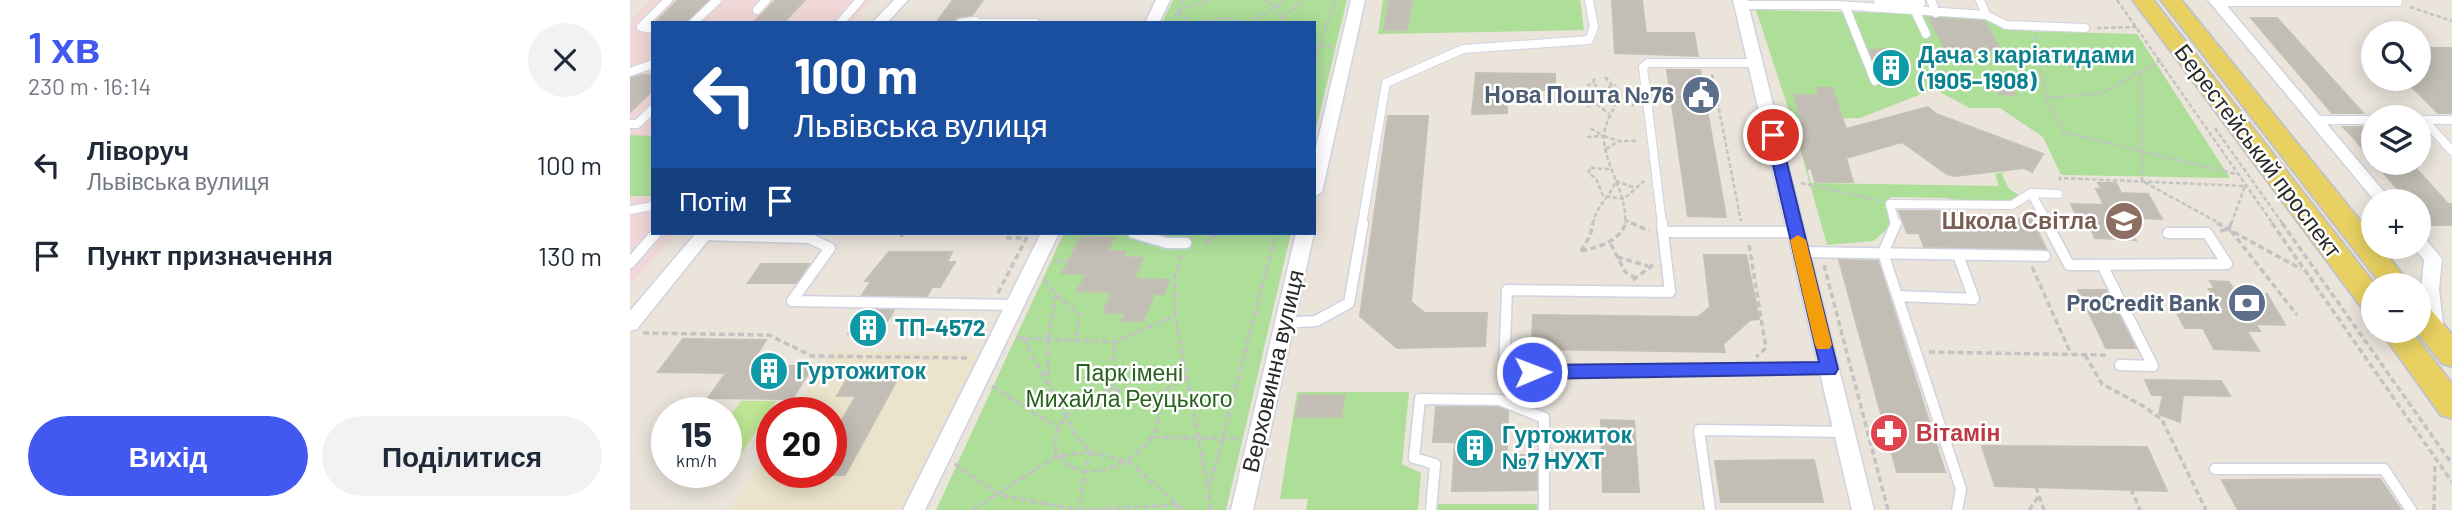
<!DOCTYPE html>
<html lang="uk">
<meta charset="utf-8">
<style>
:root{--surface:#fff;--page:#f2f2f3;--text:#1f2937;--muted:#747a83;--accent:#4158f1}
body{margin:0;font-family:Barlow,sans-serif;background:var(--page);color:var(--text);height:100vh;display:flex;flex-direction:column;font-size:26px;white-space:nowrap}
*{box-sizing:border-box;margin:0}
p{font-size:23px;color:var(--muted)}
.icon{flex:none;width:38px;height:38px;fill:none;stroke:currentColor;stroke-width:2;stroke-linecap:round;stroke-linejoin:round}
.map{position:relative;flex:1;overflow:hidden}
.panel{display:flex;flex-direction:column;background:var(--surface);width:630px}
.panel>*{flex:none}
.guide{position:absolute;left:21px;top:21px;width:665px;height:214px;border-radius:0px;box-shadow:0 4px 18px #0003;background:#1a4fa0;color:#fff;overflow:hidden}
.buttons{position:absolute;left:1731px;top:21px;display:grid;gap:14px}
.buttons a{display:grid;place-items:center;width:70px;height:70px;border-radius:50%;background:var(--surface);box-shadow:0 4px 18px #0003;font-size:35px}
.speed{position:absolute;left:21px;top:397px;display:flex;gap:14px;font-size:35px;font-weight:700;text-align:center}
.speed>*{display:grid;place-content:center;width:91px;height:91px;border-radius:50%;background:var(--surface);box-shadow:0 4px 18px #0003;line-height:1}
.speed small{font-size:18px;font-weight:400}
.speed .limit{border:10px solid #d22;background:#fff;color:#111}
.pin{position:absolute;display:grid;place-items:center;width:60px;height:60px;color:#fff;margin:-30px;border:4px solid #fff;border-radius:50%;box-shadow:0 2px 7px #0007}
.me{position:absolute;width:77px;margin:-38px;rotate:89deg;stroke-linejoin:round;filter:drop-shadow(0 0 5px #0008)}
.turn{display:flex;align-items:center;gap:24px;height:147px;padding:0 28px;font-size:32px}
.turn .icon{width:91px;height:91px;stroke-width:2.5}
.turn b{display:block;font-size:49px;line-height:60px}
.then{display:flex;align-items:center;height:66px;padding:0 28px;background:#0003;gap:14px;font-size:26px}
.round{display:grid;place-items:center;flex:none;width:74px;height:74px;border-radius:37px;background:var(--page)}
.summary{display:flex;align-items:center;justify-content:space-between;height:119px;padding:0 28px}
h1{font-size:42px;font-weight:600;line-height:52px;color:var(--accent)}
.action{display:flex;gap:14px;margin-top:auto;padding:14px 28px}
.action a{flex:1;height:80px;border-radius:42px;background:var(--accent);color:#fff;font-size:28px;font-weight:600;line-height:80px;text-align:center}
.action a+a{background:var(--page);color:var(--text)}
ul{padding:0;list-style:none}
li{display:flex;align-items:center;gap:21px;height:91px;padding:0 28px}
li div{flex:1}
li b{display:block;font-size:26px}
li em{font-style:normal}
main{display:flex;flex:1;min-height:0}
.map>svg:first-child{display:block}
</style>
<main>
<section class="panel">
<div class="summary"><div><h1>1 хв</h1><p>230 m · 16:14</p></div><a class="round"><svg class="icon" aria-label="close" viewBox="0 0 24 24"><path d="M6 6l12 12M18 6L6 18"/></svg></a></div>
<ul>
<li><svg class="icon" aria-label="left" viewBox="0 0 24 24"><path d="M17 20v-9H6M10 6l-5 5 5 5"/></svg><div><b>Ліворуч</b><p>Львівська вулиця</p></div><em>100 m</em></li>
<li><svg class="icon" aria-label="arrive" viewBox="0 0 24 24"><path d="M6 21V4h12l-3 4 3 4H6"/></svg><div><b>Пункт призначення</b></div><em>130 m</em></li>
</ul>
<div class="action"><a>Вихід</a><a>Поділитися</a></div>
</section>
<div class="map">
<svg width="1822" height="510" viewBox="0 0 1822 510">
<rect width="100%" height="100%" fill="#eae4db"/>
<path fill="#ebe3cb" d="M 202,351 L 353,353 L 276,510 L 99,510 L 142,444 L 142,472 L 201,472 L 201,413 L 162,413 Z"/>
<path fill="#f1d8d8" d="M 21,0 L 241,0 L 221,23 L 23,23 L 23,233 L 45,233 L 0,286 L 0,20 Z"/>
<path fill="#addf99" d="M 543,0 L 717,0 L 684,137 L 684,23 L 532,23 Z
M 753,0 L 950,0 L 954,30 L 748,34 Z
M 1126,10 L 1356,15 L 1394,31 L 1507,34 L 1600,178 L 1431,175 L 1413,137 L 1370,108 L 1340,108 L 1304,89 L 1230,118 L 1164,119 L 1181,183 L 1369,186 L 1365,174 L 1374,172 L 1372,175 L 1379,189 L 1396,199 L 1388,208 L 1314,198 L 1260,197 L 1261,226 L 1243,241 L 1197,245 L 1162,120 Z
M 0,135 L 23,136 L 23,196 L 0,196 Z
M 434,233 L 661,233 L 596,510 L 306,510 Z
M 667,392 L 779,392 L 772,464 L 791,473 L 788,510 L 676,510 L 678,499 L 650,499 Z
M 806,504 L 907,504 L 907,510 L 805,510 Z"/>
<path fill="#bfe695" d="M 111,401 L 146,401 L 107,460 L 96,459 L 96,422 Z"/>
<path fill="#c2beb6" stroke="#c5c0b5" stroke-width="2" d="M 48,0 L 78,0 L 55,23 L 25,23 Z
M 146,0 L 175,0 L 155,21 L 125,21 Z
M 323,0 L 353,0 L 342,15 L 327,17 L 324,23 L 306,23 Z
M 759,0 L 782,0 L 777,30 L 754,30 Z
M 982,0 L 1012,0 L 1016,33 L 1064,33 L 1068,56 L 985,53 Z
M 1299,18 L 1354,21 L 1372,51 L 1316,51 Z
M 1621,18 L 1647,18 L 1733,113 L 1702,113 Z
M 1788,48 L 1822,48 L 1822,113 L 1808,113 L 1774,79 L 1788,79 Z
M 1265,49 L 1264,78 L 1251,78 L 1239,50 Z
M 1037,70 L 1070,70 L 1096,217 L 1058,216 Z
M 846,73 L 925,74 L 925,90 L 877,90 L 877,113 L 842,114 Z
M 13,75 L 23,75 L 23,90 L 0,112 L 0,78 Z
M 1364,79 L 1380,80 L 1385,95 L 1369,94 Z
M 1187,88 L 1202,88 L 1216,129 L 1298,107 L 1306,114 L 1413,154 L 1402,172 L 1394,168 L 1325,176 L 1317,174 L 1272,142 L 1216,158 L 1223,182 L 1185,182 L 1181,168 L 1178,169 L 1166,130 L 1171,128 L 1169,123 L 1172,123 L 1164,95 L 1189,95 Z
M 758,116 L 798,116 L 781,302 L 795,313 L 857,313 L 855,346 L 767,348 L 730,316 Z
M 1713,127 L 1743,127 L 1743,161 L 1723,137 Z
M 1745,163 L 1781,163 L 1818,204 L 1822,204 L 1822,225 L 1799,225 L 1788,213 L 1788,201 L 1778,201 Z
M 1468,183 L 1486,183 L 1491,193 L 1518,194 L 1532,219 L 1505,218 L 1508,224 L 1497,224 L 1506,240 L 1465,238 L 1457,221 L 1449,221 L 1441,204 L 1474,205 L 1466,189 L 1472,189 Z
M 1269,211 L 1328,211 L 1331,220 L 1402,219 L 1416,249 L 1294,247 L 1289,233 L 1277,233 Z
M 451,237 L 484,238 L 478,251 L 495,251 L 493,257 L 513,258 L 504,279 L 539,280 L 534,294 L 524,294 L 513,321 L 492,321 L 496,313 L 473,313 L 482,292 L 447,291 L 456,274 L 432,273 Z
M 259,252 L 322,252 L 317,262 L 325,262 L 310,287 L 302,287 L 297,296 L 232,295 L 241,281 L 235,281 Z
M 1074,255 L 1116,255 L 1129,319 L 1120,320 L 1093,344 L 1095,352 L 902,349 L 903,315 L 1068,317 L 1080,307 Z
M 1209,260 L 1248,261 L 1315,472 L 1267,472 Z
M 131,264 L 179,264 L 166,283 L 118,283 Z
M 1580,281 L 1599,282 L 1606,293 L 1637,294 L 1655,325 L 1625,324 L 1630,331 L 1617,331 L 1629,351 L 1584,349 L 1573,328 L 1555,328 L 1547,313 L 1556,313 L 1553,307 L 1589,308 L 1579,289 L 1585,289 Z
M 1448,290 L 1476,290 L 1506,348 L 1476,348 Z
M 233,310 L 264,310 L 250,334 L 218,334 Z
M 53,339 L 136,340 L 119,366 L 183,366 L 162,399 L 78,398 L 96,373 L 28,372 Z
M 224,367 L 274,367 L 215,475 L 201,475 L 201,439 L 226,396 L 207,396 Z
M 1515,380 L 1591,381 L 1600,396 L 1553,395 L 1550,422 L 1529,414 L 1533,395 L 1522,395 Z
M 670,395 L 715,396 L 711,417 L 665,417 Z
M 806,407 L 868,407 L 878,411 L 877,455 L 907,455 L 907,490 L 822,491 L 825,442 L 803,442 Z
M 971,420 L 1004,421 L 1009,492 L 973,492 Z
M 1352,446 L 1517,447 L 1537,491 L 1365,486 Z
M 1184,460 L 1193,502 L 1091,502 L 1085,461 Z
M 1750,479 L 1771,510 L 1608,510 L 1592,480 Z"/>
<g fill="none" stroke-linecap="round" stroke-linejoin="round">
<defs>
<path id="lane-far1" d="M 1248,0 L 1291,3
M 1301,0 L 1306,13
M 1587,2 L 1768,2
M 1111,5 L 1207,5 L 1356,15 L 1350,0
M 1215,6 L 1245,81
M 127,10 L 136,0
M 1285,11 L 1296,34
M 1356,15 L 1376,25 L 1455,28
M 63,23 L 87,0
M 210,23 L 230,0
M 330,23 L 345,21
M 344,23 L 405,23
M 23,29 L 11,27 L 38,0
M 0,72 L 23,64
M 1686,120 L 1743,120
M 1794,120 L 1822,151
M 1794,120 L 1822,120
M 0,124 L 7,124 L 23,109
M 1401,193 L 1418,224
M 0,210 L 23,206
M 732,224 L 756,83 L 833,49 L 959,40 L 964,27 L 959,0
M 1032,224 L 1013,67 L 1018,63 L 1125,63
M 1265,224 L 1260,204 L 1382,205 L 1401,193 L 1428,194"/>
<path id="lane" d="M 1032,223 L 1033,232
M 1266,223 L 1253,253 L 1331,489 L 1327,510
M 1417,223 L 1439,265 L 1597,264 L 1577,233 L 1538,233
M 1166,232 L 1033,232 L 1040,292 L 877,290 L 874,372 L 1199,369
M 503,233 L 537,243 L 556,243
M 73,235 L 179,238 L 200,248 L 162,301
M 1171,252 L 1415,256
M 0,263 L 26,233
M 1472,265 L 1523,366 L 1490,365
M 1268,296 L 1344,299 L 1328,255
M 162,301 L 385,305
M 654,323 L 686,321 L 719,303 L 733,223
M 1585,469 L 1754,469 L 1781,510
M 801,510 L 805,464 L 784,458 L 790,399 L 870,400 L 914,418 L 914,510
M 1080,510 L 1069,430 L 1215,432"/>
<path id="street" d="M 264,0 L 278,0 L 257,23 L 242,23 Z
M 526,0 L 540,0 L 529,23 L 515,23 Z
M 721,0 L 735,0 L 692,192 L 684,197 L 684,156 Z
M 1103,0 L 1117,0 L 1244,510 L 1222,510 Z
M 1578,0 L 1592,0 L 1762,201 L 1745,201 Z
M 66,233 L 84,233 L 7,329 L 0,331 L 0,311 Z
M 411,233 L 429,233 L 295,510 L 273,510 Z
M 666,233 L 684,233 L 623,510 L 601,510 Z
M 1788,235 L 1794,237 L 1812,259 L 1809,289 L 1814,334 L 1812,339 L 1805,341 L 1798,339 L 1796,334 L 1791,289 L 1794,260 L 1783,247 L 1788,247 Z"/>
<path id="primary" d="M 1503,0 L 1523,0 L 1745,285 L 1743,285 L 1743,312 L 1733,309 Z
M 1531,0 L 1551,0 L 1743,237 L 1743,247 L 1751,247 L 1780,285 L 1752,285 Z
M 1788,303 L 1798,306 L 1822,335 L 1822,366 L 1812,363 L 1786,331 L 1788,331 Z
M 1751,331 L 1781,331 L 1822,384 L 1822,418 L 1811,415 Z"/>
</defs>
<use href="#lane-far1" stroke="#d0d2e1" stroke-width="10"/>
<use href="#lane" stroke="#d0d2e1" stroke-width="13"/>
<use href="#street" stroke="#d0d2e1" stroke-width="3"/>
<use href="#primary" stroke="#c3c3c3" stroke-width="4"/>
<path stroke="#c3c3c3" stroke-width="2.5" stroke-dasharray="4.5 2.5" stroke-linecap="butt" d="M 633,0 L 648,7 L 653,23
M 1487,0 L 1643,224
M 1780,7 L 1822,21
M 548,11 L 553,0
M 549,11 L 559,23
M 544,23 L 548,10 L 582,0
M 564,23 L 596,18 L 619,23
M 620,23 L 655,0
M 646,23 L 674,0
M 1467,28 L 1507,27
M 1406,36 L 1416,98 L 1433,132 L 1606,174
M 684,46 L 703,46
M 684,64 L 705,0
M 1511,72 L 1512,181 L 1591,224
M 1082,74 L 1111,221
M 975,77 C 1001,103 972,113 974,141 C 977,170 998,196 995,224
M 957,86 L 963,83 L 965,76
M 971,89 L 986,85
M 976,96 L 987,103 L 1004,105
M 1416,98 L 1472,93 L 1531,60
M 967,104 L 979,114
M 957,106 L 967,104 L 976,96 L 963,83
M 1585,128 L 1653,224
M 974,136 L 989,141 L 1007,141
M 957,137 L 974,136 L 960,128
M 976,149 L 989,141
M 979,169 L 959,168 L 959,174 L 966,178 L 973,196 L 994,199 L 1014,181
M 1430,181 L 1430,178 L 1615,186 L 1601,224
M 1171,183 L 1251,201
M 995,220 L 1005,224
M 963,224 C 966,205 979,199 986,181 L 1005,188"/>
<path stroke="#c3c3c3" stroke-width="3.5" stroke-dasharray="6 3.5" stroke-linecap="butt" d="M 1001,223 L 1019,231
M 1587,223 L 1671,269
M 1642,223 L 1822,482
M 1652,223 L 1822,464
M 1590,231 L 1599,229 L 1601,223
M 1601,231 L 1667,315
M 271,233 L 272,237
M 376,238 L 396,238
M 575,243 L 588,233
M 981,244 L 995,272 L 1004,277
M 1119,245 L 1136,348 L 1126,357
M 951,251 C 971,246 987,243 996,223
M 951,251 L 960,236 L 963,223
M 552,255 L 545,275 L 545,316 L 578,488
M 987,257 L 1018,266
M 424,261 L 438,261
M 1194,265 L 1258,510
M 1402,267 L 1441,354
M 414,280 L 426,294 L 418,339 L 418,383 L 446,435 L 461,452 L 499,462 L 553,510
M 1003,280 L 1024,264
M 368,293 L 399,233
M 426,294 L 450,315 L 446,340
M 13,333 L 139,335 L 182,356 L 340,358
M 387,338 L 485,342 L 545,316
M 393,338 L 417,383
M 1299,352 L 1474,355 L 1479,358
M 1455,355 L 1472,384 L 1515,407 L 1532,420 L 1576,510
M 362,386 L 428,428
M 495,389 C 501,392 510,393 515,397 C 557,426 484,486 444,468 C 409,453 429,415 453,401 C 466,393 481,390 495,389 Z
M 481,390 L 485,342
M 520,400 L 557,376
M 524,437 L 611,439
M 325,464 L 369,495 L 449,510 L 547,505
M 1406,487 L 1414,510
M 1501,489 L 1510,510
M 343,510 L 426,456 L 461,452 L 454,473 L 449,510
M 580,510 L 579,490 L 646,233
M 1399,510 L 1409,496
M 1804,510 L 1805,463"/>
<use href="#lane-far1" stroke="#fff" stroke-width="8"/>
<use href="#lane" stroke="#fff" stroke-width="10"/>
<use href="#street" fill="#fff" fill-rule="evenodd"/>
<use href="#primary" fill="#e9d161" fill-rule="evenodd"/>
</g>
<path fill="#4158f1" stroke="#2a399d" stroke-width="2" d="M 1143,131 L 1150,135 L 1208,369 L 1205,374 L 902,379 L 895,377 L 893,372 L 895,367 L 902,365 L 1189,362 L 1136,135 Z"/>
<path fill="#f59e0b" d="M 1168,235 L 1176,240 L 1202,345 L 1199,349 L 1187,349 L 1185,345 L 1160,240 Z"/>
<defs>
<symbol id="building-disc" viewBox="-11 -11 22 22"><circle r="9.5" fill="#0f9aa8" stroke="#fff"/><path d="M-4-6H4V6H1V3H-1V6H-4ZM-2.5-4.3h1.7v1.8h-1.7ZM.8-4.3h1.7v1.8H.8ZM-2.5-1h1.7V.8h-1.7ZM.8-1h1.7V.8H.8Z" fill="#fff"/></symbol>
<symbol id="civic-disc" viewBox="-11 -11 22 22"><circle r="9.5" fill="#5c6f8a" stroke="#fff"/><path d="M-.6-6.5H3V-4.5H.6V-3L4-1V1h2V6H-6V1h2V-1L-.6-3ZM-1.2 2.5V6h2.4V2.5Z" fill="#fff"/></symbol>
<symbol id="school-disc" viewBox="-11 -11 22 22"><circle r="9.5" fill="#8d6e63" stroke="#fff"/><path d="M0-5L7-2L0 1L-7-2ZM-4 1L0 2.5L4 1V4Q0 6-4 4Z" fill="#fff"/></symbol>
<symbol id="bank-disc" viewBox="-11 -11 22 22"><circle r="9.5" fill="#5c6f8a" stroke="#fff"/><path d="M-6-4H6V4H-6ZM0-2.3a2.3 2.3 0 1 0 0 4.6a2.3 2.3 0 1 0 0-4.6Z" fill="#fff"/></symbol>
<symbol id="pharmacy-disc" viewBox="-11 -11 22 22"><circle r="9.5" fill="#e0444e" stroke="#fff"/><path d="M-2-6h4v4h4v4h-4v4h-4v-4h-4v-4h4Z" fill="#fff"/></symbol>
</defs>
<g fill-rule="evenodd">
<use href="#building-disc" x="1239" y="46" width="44" height="44"/>
<use href="#civic-disc" x="1049" y="73" width="44" height="44"/>
<use href="#school-disc" x="1472" y="199" width="44" height="44"/>
<use href="#bank-disc" x="1595" y="281" width="44" height="44"/>
<use href="#building-disc" x="216" y="306" width="44" height="44"/>
<use href="#building-disc" x="117" y="349" width="44" height="44"/>
<use href="#pharmacy-disc" x="1237" y="411" width="44" height="44"/>
<use href="#building-disc" x="823" y="426" width="44" height="44"/>
</g>
<g text-anchor="middle" stroke-width="5" stroke-linejoin="round" paint-order="stroke">
<g font-size="23" font-weight="bold" fill="#0d838f" stroke="#fff" text-anchor="start">
<text x="1288" y="63">Дача з каріатидами<tspan x="1288" dy="26">(1905–1908)</tspan></text>
<text x="265" y="336">ТП-4572</text>
<text x="166" y="379">Гуртожиток</text>
<text x="872" y="443">Гуртожиток<tspan x="872" dy="26">№7 НУХТ</tspan></text>
</g>
<g font-size="23" font-weight="bold" fill="#4e5e75" stroke="#fff" text-anchor="end">
<text x="1044" y="103">Нова Пошта №76</text>
<text x="1590" y="311">ProCredit Bank</text>
</g>
<g font-size="23" fill="#282828" stroke="#fff">
<text transform="translate(1628 151) rotate(53)" y="8">Берестейський проспект</text>
<text transform="translate(643 371) rotate(-77)" y="8">Верховинна вулиця</text>
</g>
<g font-size="23" font-weight="bold" fill="#785e54" stroke="#fff" text-anchor="end">
<text x="1467" y="229">Школа Світла</text>
</g>
<g font-size="23" fill="#27611d" stroke="#fff">
<text x="499" y="381">Парк імені<tspan x="499" dy="26">Михайла Реуцького</tspan></text>
</g>
<g font-size="23" font-weight="bold" fill="#be3a42" stroke="#fff" text-anchor="start">
<text x="1286" y="441">Вітамін</text>
</g>
</g>
</svg>
<div class="buttons">
<a><svg class="icon" aria-label="search" viewBox="0 0 24 24"><circle cx="10" cy="10" r="6"/><path d="M15 15l6 6"/></svg></a>
<a><svg class="icon" aria-label="layers" viewBox="0 0 24 24"><path d="M12 4l9 5-9 5-9-5zM3 14l9 5 9-5"/></svg></a>
<a>+</a>
<a>−</a>
</div>
<div class="speed"><div>15<small>km/h</small></div><div class="limit">20</div></div>
<div class="pin" style="left:1143px;top:135px;background:#d93025"><svg class="icon" aria-label="arrive" viewBox="0 0 24 24"><path d="M6 21V4h12l-3 4 3 4H6"/></svg></div>
<svg class="me" style="left:902px;top:372px" viewBox="-20 -20 40 40"><circle r="17" fill="#4158f1" stroke="#fff" stroke-width="3"/><path d="M0-11L8 9 0 5-8 9z" fill="#fff"/></svg>
<div class="guide">
<div class="turn"><svg class="icon" aria-label="left" viewBox="0 0 24 24"><path d="M17 20v-9H6M10 6l-5 5 5 5"/></svg><div><b>100 m</b>Львівська вулиця</div></div>
<div class="then">Потім<svg class="icon" aria-label="arrive" viewBox="0 0 24 24"><path d="M6 21V4h12l-3 4 3 4H6"/></svg></div>
</div>
</div>
</main>
